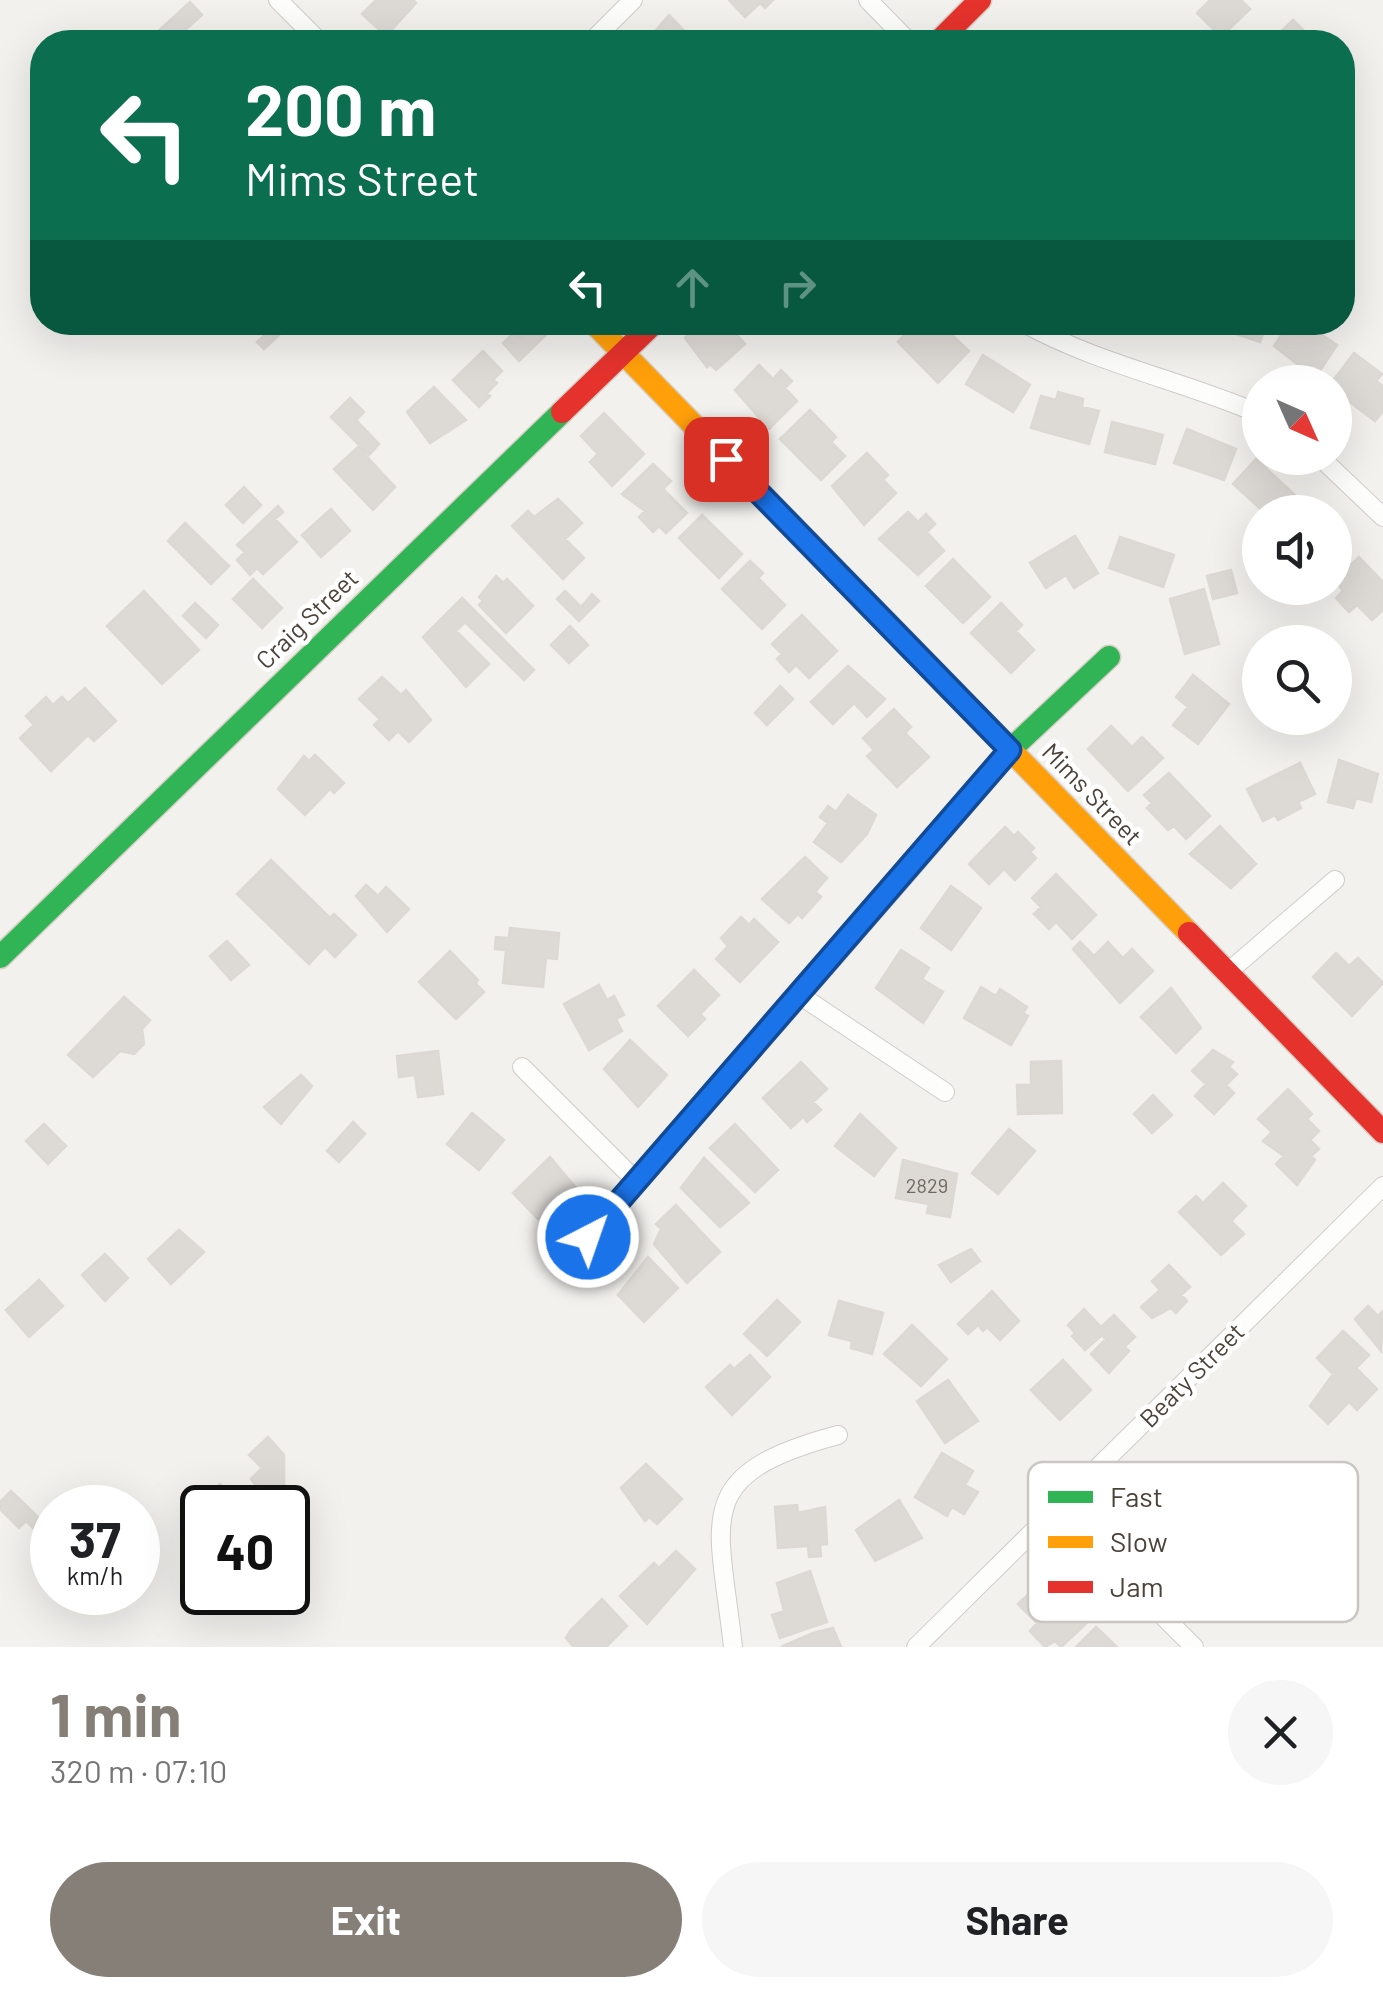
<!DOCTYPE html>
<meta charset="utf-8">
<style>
:root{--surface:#fff;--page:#f6f6f6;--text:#202124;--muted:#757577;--accent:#867f78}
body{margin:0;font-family:Barlow,sans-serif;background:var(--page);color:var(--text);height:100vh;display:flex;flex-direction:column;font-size:38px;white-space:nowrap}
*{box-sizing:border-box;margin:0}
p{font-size:32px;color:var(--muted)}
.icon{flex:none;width:55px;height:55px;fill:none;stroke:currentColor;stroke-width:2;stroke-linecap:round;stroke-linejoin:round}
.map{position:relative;height:1647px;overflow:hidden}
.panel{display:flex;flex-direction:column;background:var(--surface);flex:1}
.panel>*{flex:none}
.hud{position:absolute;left:30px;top:30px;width:1325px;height:305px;border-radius:40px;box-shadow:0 10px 40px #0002;background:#0b6e4f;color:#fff;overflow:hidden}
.needle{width:65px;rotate:135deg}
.fabs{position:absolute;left:1242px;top:365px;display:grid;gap:20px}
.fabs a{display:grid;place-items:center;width:110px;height:110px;border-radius:50%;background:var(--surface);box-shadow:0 10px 40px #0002;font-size:50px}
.speed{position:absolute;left:30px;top:1485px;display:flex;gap:20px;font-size:50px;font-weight:700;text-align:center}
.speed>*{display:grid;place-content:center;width:130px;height:130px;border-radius:50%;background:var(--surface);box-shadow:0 10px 40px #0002;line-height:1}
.speed small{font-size:25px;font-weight:400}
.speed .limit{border:5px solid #111;border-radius:15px;background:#fff;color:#111}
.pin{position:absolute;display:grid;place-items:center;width:85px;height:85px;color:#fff;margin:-42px;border-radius:20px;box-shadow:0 5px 15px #0006}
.me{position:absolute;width:110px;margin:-55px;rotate:41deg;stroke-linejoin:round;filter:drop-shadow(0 0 8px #0008)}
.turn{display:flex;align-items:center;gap:35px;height:210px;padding:0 50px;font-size:45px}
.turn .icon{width:130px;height:130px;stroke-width:2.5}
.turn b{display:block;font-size:70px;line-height:85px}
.lanes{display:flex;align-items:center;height:95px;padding:0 50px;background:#0003;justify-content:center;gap:50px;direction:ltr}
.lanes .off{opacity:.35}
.round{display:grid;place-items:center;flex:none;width:105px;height:105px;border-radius:52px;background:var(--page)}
.head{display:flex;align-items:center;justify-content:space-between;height:170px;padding:0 50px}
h1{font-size:60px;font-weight:700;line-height:75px;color:var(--accent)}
.cta{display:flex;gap:20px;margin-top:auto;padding:20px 50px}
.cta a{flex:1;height:115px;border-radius:60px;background:var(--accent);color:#fff;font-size:40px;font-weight:700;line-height:115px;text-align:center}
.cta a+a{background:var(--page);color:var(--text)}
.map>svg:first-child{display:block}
</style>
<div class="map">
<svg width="1383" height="1647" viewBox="0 0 1383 1647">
<rect width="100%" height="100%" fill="#f3f1ee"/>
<path fill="#dddad6" stroke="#dcd8d3" stroke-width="2.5" d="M 376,0 L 413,0 L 416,3 L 386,36 L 362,14 Z
M 773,0 L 765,8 L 760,3 L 745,17 L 730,1 Z
M 1210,0 L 1241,0 L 1250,9 L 1221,37 L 1197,13 Z
M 190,2 L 202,15 L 185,30 L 193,40 L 161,42 L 154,35 Z
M 669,15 L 688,35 L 680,42 L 646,42 Z
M 1293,20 L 1311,38 L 1306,42 L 1270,42 Z
M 265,322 L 293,322 L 264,349 L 257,342 L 266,334 L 260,328 Z
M 507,322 L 546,322 L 552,329 L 519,361 L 503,343 L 513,334 L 524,340 Z
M 702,322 L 742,322 L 733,331 L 745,344 L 716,370 L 710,364 L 707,367 L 685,338 Z
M 916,322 L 938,322 L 969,351 L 938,383 L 898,342 Z
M 1267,322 L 1260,342 L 1206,324 L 1207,322 Z
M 1290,322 L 1303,322 L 1337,345 L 1315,378 L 1274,346 Z
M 483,351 L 502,371 L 493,380 L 497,383 L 487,393 L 490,396 L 479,407 L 453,380 Z
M 1354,353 L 1382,374 L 1376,381 L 1383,386 L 1383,411 L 1375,421 L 1335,391 L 1332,382 Z
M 983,355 L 1030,385 L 1013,412 L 966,384 Z
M 759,365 L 773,379 L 781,370 L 792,381 L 785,388 L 797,401 L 769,429 L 735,390 Z
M 434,387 L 466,420 L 430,443 L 407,412 Z
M 1058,392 L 1083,399 L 1082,407 L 1099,411 L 1089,444 L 1031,428 L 1041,396 L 1056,400 Z
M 350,398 L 364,412 L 356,420 L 379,444 L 369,455 L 331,417 Z
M 810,410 L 836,437 L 831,442 L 845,456 L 821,480 L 780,439 Z
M 604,413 L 644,454 L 612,486 L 590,462 L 598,454 L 581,436 Z
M 1112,422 L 1163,435 L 1155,464 L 1105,452 Z
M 1187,429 L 1236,449 L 1224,480 L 1174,463 Z
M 358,447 L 395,487 L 373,510 L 334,469 Z
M 867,453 L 888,475 L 883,480 L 896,493 L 864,525 L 832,486 Z
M 1256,459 L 1297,497 L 1282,512 L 1264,512 L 1233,484 Z
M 653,464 L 671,481 L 663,489 L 687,513 L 666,533 L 659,526 L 653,532 L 639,517 L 645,511 L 622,494 Z
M 244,487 L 261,505 L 243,523 L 226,505 Z
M 558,499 L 582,523 L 565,539 L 584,558 L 563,579 L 512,526 L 528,511 L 534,517 Z
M 278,506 L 283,512 L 275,519 L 297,542 L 263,574 L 257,568 L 250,575 L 237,560 L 245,552 L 237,545 Z
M 331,509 L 350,531 L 321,557 L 302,535 Z
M 908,512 L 918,522 L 926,514 L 935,524 L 927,532 L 944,551 L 918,575 L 879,539 Z
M 702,515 L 742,554 L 719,578 L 679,538 Z
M 185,523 L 229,566 L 211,584 L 168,541 Z
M 1335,529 L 1350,543 L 1335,560 Z
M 1075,536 L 1098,573 L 1074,588 L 1066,575 L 1046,588 L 1030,563 Z
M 1120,537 L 1174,555 L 1163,587 L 1109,568 Z
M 1359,557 L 1383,582 L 1383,610 L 1372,620 L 1357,605 L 1349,612 L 1336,598 L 1343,591 L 1335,580 Z
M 953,559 L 990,597 L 963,623 L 926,586 Z
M 750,561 L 763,573 L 758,578 L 785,605 L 762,629 L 722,589 Z
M 1231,570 L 1237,593 L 1213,599 L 1207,576 Z
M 496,576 L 503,583 L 507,579 L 533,606 L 506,633 L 479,605 L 483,601 L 479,597 Z
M 253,579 L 282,608 L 262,628 L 233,599 Z
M 1204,589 L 1219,644 L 1185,654 L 1170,599 Z
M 144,591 L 199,650 L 162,684 L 107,626 Z
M 565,591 L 581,607 L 592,594 L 599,601 L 579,621 L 557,599 Z
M 462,598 L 534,670 L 524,680 L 465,622 L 456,631 L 489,664 L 466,687 L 423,637 Z
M 195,603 L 218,625 L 206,638 L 183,616 Z
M 1001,603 L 1022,625 L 1016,631 L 1034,650 L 1011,673 L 971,633 Z
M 802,615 L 837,651 L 809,678 L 796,665 L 789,672 L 777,659 L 782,654 L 772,644 Z
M 570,626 L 588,645 L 569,663 L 551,645 Z
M 848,666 L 885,699 L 867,717 L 854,703 L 833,724 L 811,702 Z
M 1193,675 L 1229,704 L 1198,744 L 1173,725 L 1188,707 L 1176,697 Z
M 382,677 L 401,695 L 406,690 L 431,720 L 409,742 L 398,731 L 389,740 L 374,725 L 380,719 L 359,699 Z
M 780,686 L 793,699 L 767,725 L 755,713 Z
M 85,688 L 116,721 L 94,741 L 88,735 L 51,771 L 20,738 L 34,725 L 26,716 L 46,697 L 53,705 L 62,697 L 68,703 Z
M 894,709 L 911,727 L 905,733 L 929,757 L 897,787 L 867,756 L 874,750 L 863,738 Z
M 1111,726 L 1132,747 L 1142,737 L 1163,758 L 1128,791 L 1088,749 Z
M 315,755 L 344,783 L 334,793 L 330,789 L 305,815 L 278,789 L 304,756 L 309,761 Z
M 1339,760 L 1378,774 L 1371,802 L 1356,798 L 1353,808 L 1328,802 Z
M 1300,763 L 1315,794 L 1298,802 L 1301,808 L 1278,820 L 1275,815 L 1263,821 L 1247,789 Z
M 1169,773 L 1210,816 L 1186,839 L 1174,826 L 1168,830 L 1147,808 L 1152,803 L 1144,795 Z
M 848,795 L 876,815 L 867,834 L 841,862 L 814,842 L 828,823 L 820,817 L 828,806 L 836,812 Z
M 1220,826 L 1256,864 L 1231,888 L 1190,854 Z
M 1005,827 L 1014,836 L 1018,832 L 1034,848 L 1030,852 L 1036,858 L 1015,880 L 1004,869 L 989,884 L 969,864 Z
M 805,857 L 827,878 L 815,892 L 821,897 L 802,918 L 798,914 L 789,923 L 762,899 Z
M 271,860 L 330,918 L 334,914 L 356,935 L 335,957 L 325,947 L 309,964 L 237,894 Z
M 1056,874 L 1096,915 L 1072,939 L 1056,922 L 1049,929 L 1034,914 L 1041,907 L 1032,898 Z
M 366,885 L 378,896 L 386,887 L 409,909 L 387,932 L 356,896 Z
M 951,886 L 981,908 L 951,950 L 921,928 Z
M 741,917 L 749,925 L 754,919 L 778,942 L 740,982 L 716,959 L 728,946 L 721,938 Z
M 510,928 L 559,933 L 557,959 L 546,958 L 543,987 L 503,983 L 506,950 L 495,949 L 496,937 L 509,938 Z
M 227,941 L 249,965 L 231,980 L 210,956 Z
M 1080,942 L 1094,956 L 1108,942 L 1123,958 L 1132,949 L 1153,971 L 1120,1003 L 1073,949 Z
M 901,950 L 929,968 L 922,979 L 943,992 L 923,1023 L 876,988 Z
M 450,951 L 478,980 L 475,983 L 484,992 L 456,1019 L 419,982 Z
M 1336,953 L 1349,966 L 1358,958 L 1383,983 L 1352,1016 L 1313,977 Z
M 694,970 L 719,995 L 700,1014 L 705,1019 L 688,1036 L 658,1006 Z
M 599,985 L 607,1000 L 614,996 L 624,1015 L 616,1019 L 622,1031 L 589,1050 L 564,1004 Z
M 981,987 L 996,996 L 1000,989 L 1027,1007 L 1023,1013 L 1028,1016 L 1011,1045 L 964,1018 Z
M 1171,988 L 1201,1028 L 1176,1053 L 1141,1017 Z
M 124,997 L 150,1020 L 142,1029 L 144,1044 L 134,1054 L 120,1051 L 93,1077 L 68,1055 Z
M 630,1040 L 667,1075 L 638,1107 L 604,1069 Z
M 1213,1050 L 1233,1062 L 1229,1067 L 1237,1074 L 1226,1085 L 1234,1093 L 1214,1114 L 1195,1096 L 1206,1084 L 1192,1071 Z
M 438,1051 L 443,1094 L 418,1097 L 415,1075 L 399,1077 L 397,1056 Z
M 1061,1061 L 1062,1113 L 1018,1114 L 1017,1085 L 1031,1085 L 1031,1062 Z
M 801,1062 L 827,1089 L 813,1102 L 821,1110 L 807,1122 L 803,1117 L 791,1128 L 763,1098 Z
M 301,1075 L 312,1086 L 281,1124 L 264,1107 Z
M 1288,1089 L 1312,1114 L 1307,1119 L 1319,1131 L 1310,1140 L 1319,1149 L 1311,1156 L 1315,1160 L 1297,1185 L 1276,1164 L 1284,1156 L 1263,1141 L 1272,1132 L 1258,1119 Z
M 1153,1095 L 1172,1115 L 1152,1133 L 1134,1114 Z
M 472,1113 L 504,1140 L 479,1170 L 447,1144 Z
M 860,1114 L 896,1148 L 874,1176 L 835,1146 Z
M 353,1122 L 365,1134 L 339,1162 L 327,1151 Z
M 44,1124 L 66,1146 L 48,1164 L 26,1141 Z
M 735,1124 L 778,1170 L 755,1192 L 710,1148 Z
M 1009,1129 L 1035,1151 L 998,1194 L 972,1173 Z
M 550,1157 L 576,1188 L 538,1219 L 513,1193 Z
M 704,1158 L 749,1203 L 720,1227 L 681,1188 Z
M 903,1160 L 957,1174 L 950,1217 L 927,1213 L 929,1204 L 896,1198 Z
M 1223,1183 L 1246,1206 L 1231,1221 L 1244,1234 L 1221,1255 L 1179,1212 L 1196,1196 L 1203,1203 Z
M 676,1205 L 720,1252 L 687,1283 L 654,1244 L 661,1229 L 656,1224 Z
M 179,1230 L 204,1252 L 171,1284 L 148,1259 Z
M 971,1249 L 980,1261 L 951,1282 L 939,1265 Z
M 105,1254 L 128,1278 L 105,1301 L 82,1275 Z
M 648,1257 L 678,1288 L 644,1322 L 618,1295 Z
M 1169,1265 L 1190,1287 L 1181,1295 L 1187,1301 L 1176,1313 L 1171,1308 L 1152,1318 L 1141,1307 L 1160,1290 L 1152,1281 Z
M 39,1280 L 63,1306 L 29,1337 L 6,1310 Z
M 992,1291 L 1019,1321 L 1000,1340 L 987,1327 L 983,1331 L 978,1325 L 968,1334 L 958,1324 Z
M 777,1300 L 800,1322 L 767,1356 L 744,1334 Z
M 839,1301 L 883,1313 L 872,1354 L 851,1348 L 852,1341 L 829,1335 Z
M 1368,1306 L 1378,1316 L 1383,1311 L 1381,1351 L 1355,1319 Z
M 1084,1309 L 1101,1327 L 1114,1315 L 1135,1337 L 1124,1347 L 1129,1351 L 1109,1373 L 1091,1354 L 1106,1339 L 1102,1335 L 1085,1350 L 1072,1336 L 1075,1333 L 1068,1325 Z
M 912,1325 L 947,1359 L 921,1386 L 884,1354 Z
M 1343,1331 L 1369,1355 L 1356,1368 L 1377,1389 L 1357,1410 L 1349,1402 L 1328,1424 L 1310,1406 L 1333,1374 L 1317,1358 Z
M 750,1355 L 770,1377 L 732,1415 L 706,1387 L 730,1365 L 734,1369 Z
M 1063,1360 L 1091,1390 L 1060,1420 L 1031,1390 Z
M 948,1380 L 978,1421 L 945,1443 L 917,1401 Z
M 268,1437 L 284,1455 L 284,1485 L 267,1500 L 251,1479 L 262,1468 L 249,1455 Z
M 942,1453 L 973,1471 L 965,1485 L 978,1492 L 964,1514 L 952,1507 L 947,1516 L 915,1497 Z
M 646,1464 L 682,1499 L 657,1524 L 649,1517 L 645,1521 L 621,1488 Z
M 220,1484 L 241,1506 L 239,1508 L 218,1508 L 207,1496 Z
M 11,1491 L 41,1520 L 33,1528 L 26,1521 L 19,1528 L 0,1509 L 0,1502 Z
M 899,1500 L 922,1538 L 875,1561 L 856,1530 Z
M 797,1505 L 798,1513 L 825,1507 L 827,1544 L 820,1545 L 821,1556 L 809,1557 L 808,1546 L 778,1548 L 775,1507 Z
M 676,1551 L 695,1569 L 647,1624 L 620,1596 L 654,1563 L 659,1568 Z
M 810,1571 L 827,1622 L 780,1638 L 772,1615 L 784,1611 L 777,1583 Z
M 1046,1577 L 1089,1621 L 1061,1647 L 1055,1641 L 1045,1647 L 1030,1631 L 1037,1623 L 1018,1604 Z
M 602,1599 L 627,1626 L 606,1647 L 574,1647 L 566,1638 L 570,1631 Z
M 1096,1627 L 1117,1647 L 1076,1647 Z
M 833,1628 L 841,1647 L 781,1647 L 813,1633 Z"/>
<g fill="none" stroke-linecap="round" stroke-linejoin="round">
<defs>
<path id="street" d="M 278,0 L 320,42
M 868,0 L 909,42
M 591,42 L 633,0
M 1022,322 C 1097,364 1181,380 1260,414
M 1321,458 L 1383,517
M 1228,972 L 1335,880
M 798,994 L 945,1092
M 522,1067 L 636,1181
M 1056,1509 L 1194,1647
M 733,1647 C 719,1518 689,1475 838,1435
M 916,1647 L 1383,1186"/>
<path id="fast" d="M 906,871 L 1010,750 L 1109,657
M 0,957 L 562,412"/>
<path id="slow" d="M 593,322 L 1189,933"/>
<path id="jam" d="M 938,42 L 980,0
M 562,412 L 655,322
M 1189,933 L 1383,1132
M 588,1237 L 906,871"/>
</defs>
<use href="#street" stroke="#cfccc8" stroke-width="20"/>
<use href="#fast" stroke="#d5cfc5" stroke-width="25"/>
<use href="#slow" stroke="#d5cfc5" stroke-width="25"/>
<use href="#jam" stroke="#d5cfc5" stroke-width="25"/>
<use href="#street" stroke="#fdfdfc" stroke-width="18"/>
<use href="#fast" stroke="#30b455" stroke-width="22"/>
<use href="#slow" stroke="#ff9f0a" stroke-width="22"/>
<use href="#jam" stroke="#e5322d" stroke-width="22"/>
</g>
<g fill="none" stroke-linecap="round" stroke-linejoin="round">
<defs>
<path id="route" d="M 588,1237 L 1010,750 L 726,459"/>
</defs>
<use href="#route" stroke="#114b97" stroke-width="25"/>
<use href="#route" stroke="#1a73e8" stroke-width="18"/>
</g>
<g text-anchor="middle" stroke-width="9" stroke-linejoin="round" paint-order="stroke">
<g font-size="20" fill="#706960">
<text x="927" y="1193">2829</text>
</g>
<g font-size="25" fill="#4b4238" stroke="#fff">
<text transform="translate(307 619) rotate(-44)" y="9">Craig Street</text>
<text transform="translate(1092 794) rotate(46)" y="9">Mims Street</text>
<text transform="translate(1192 1375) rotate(-45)" y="9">Beaty Street</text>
</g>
</g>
<rect x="1028" y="1462" width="330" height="160" rx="15" fill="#fff" stroke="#c9c6c3" stroke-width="2.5"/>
<rect x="1048" y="1491" width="45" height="12" fill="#30b455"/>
<rect x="1048" y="1536" width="45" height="12" fill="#ff9f0a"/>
<rect x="1048" y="1581" width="45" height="12" fill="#e5322d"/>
<g font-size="28" fill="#4b4238">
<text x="1110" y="1507">Fast</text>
<text x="1110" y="1552">Slow</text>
<text x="1110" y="1597">Jam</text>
</g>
</svg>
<div class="fabs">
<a><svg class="needle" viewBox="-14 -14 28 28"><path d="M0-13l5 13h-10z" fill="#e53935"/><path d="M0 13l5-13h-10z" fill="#757577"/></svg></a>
<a><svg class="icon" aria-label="sound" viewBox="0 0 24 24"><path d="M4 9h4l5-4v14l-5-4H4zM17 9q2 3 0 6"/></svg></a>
<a><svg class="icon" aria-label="search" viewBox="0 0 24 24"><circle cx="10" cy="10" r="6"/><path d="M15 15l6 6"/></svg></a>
</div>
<div class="speed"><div>37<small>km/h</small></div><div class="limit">40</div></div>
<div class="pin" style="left:726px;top:459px;background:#d93025"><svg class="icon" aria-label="arrive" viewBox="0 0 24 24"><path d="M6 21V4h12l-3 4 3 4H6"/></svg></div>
<svg class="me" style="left:588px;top:1237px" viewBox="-20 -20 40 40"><circle r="17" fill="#1a73e8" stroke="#fff" stroke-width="3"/><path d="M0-11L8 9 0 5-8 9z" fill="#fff"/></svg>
<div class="hud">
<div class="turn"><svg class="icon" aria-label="left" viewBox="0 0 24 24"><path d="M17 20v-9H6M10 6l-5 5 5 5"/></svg><div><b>200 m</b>Mims Street</div></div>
<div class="lanes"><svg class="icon" aria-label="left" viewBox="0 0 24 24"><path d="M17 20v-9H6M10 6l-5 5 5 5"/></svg><svg class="icon off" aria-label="ahead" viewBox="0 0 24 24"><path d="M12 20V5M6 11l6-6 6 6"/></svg><svg class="icon off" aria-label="right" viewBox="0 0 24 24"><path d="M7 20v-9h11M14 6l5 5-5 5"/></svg></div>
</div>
</div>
<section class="panel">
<div class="head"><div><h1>1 min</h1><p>320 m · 07:10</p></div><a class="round"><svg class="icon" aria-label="close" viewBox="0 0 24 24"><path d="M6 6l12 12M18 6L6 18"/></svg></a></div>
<div class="cta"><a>Exit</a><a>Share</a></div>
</section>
